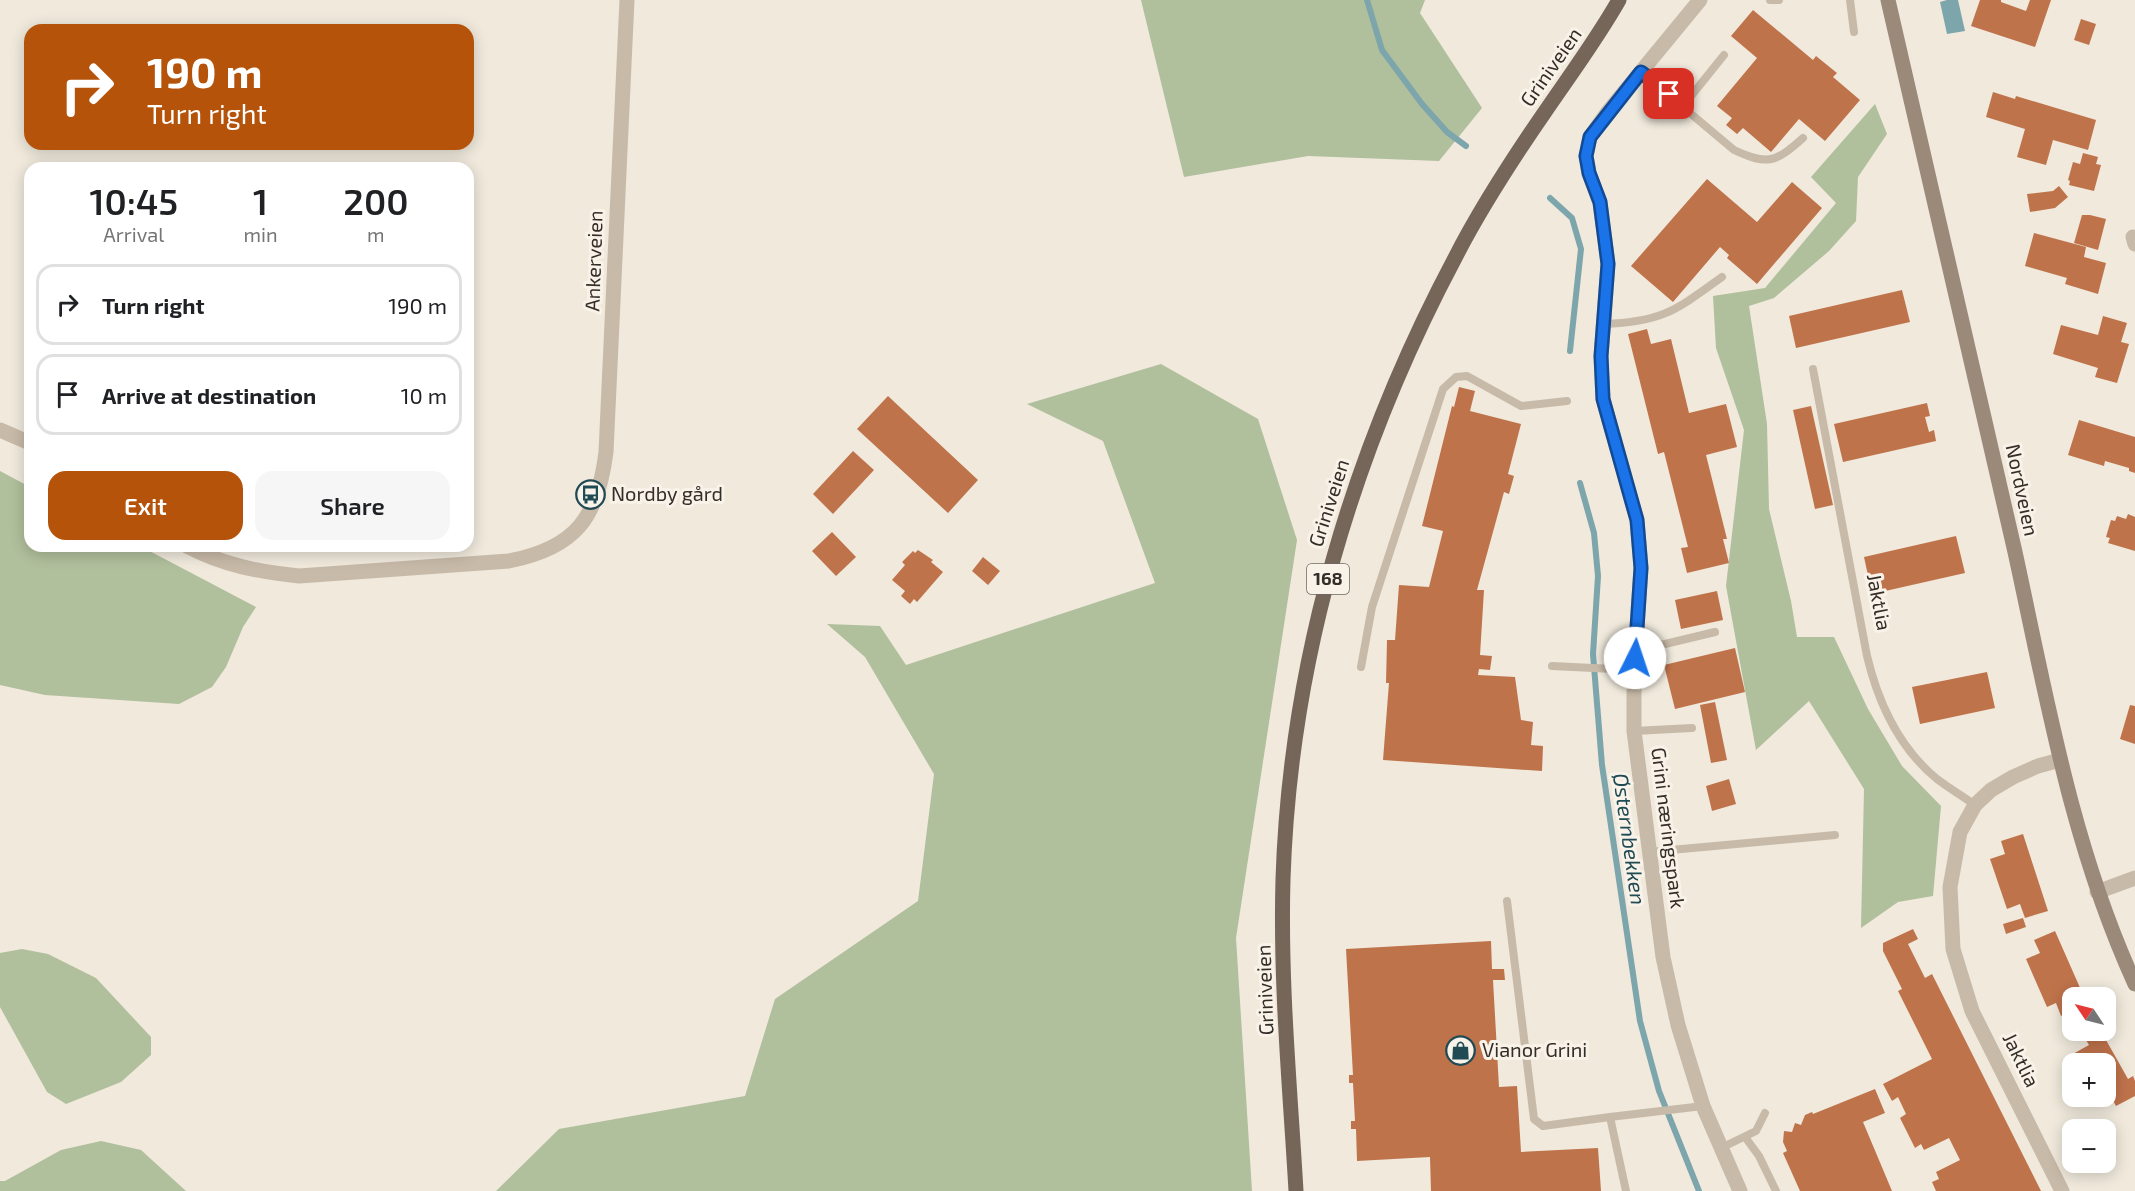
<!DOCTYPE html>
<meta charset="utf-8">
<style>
:root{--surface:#fff;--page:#f6f6f6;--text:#202124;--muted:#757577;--line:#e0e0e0;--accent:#b45309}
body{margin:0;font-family:"Exo 2",sans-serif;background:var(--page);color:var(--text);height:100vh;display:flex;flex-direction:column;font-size:22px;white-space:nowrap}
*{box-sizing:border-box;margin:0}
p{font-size:20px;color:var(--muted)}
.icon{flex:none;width:33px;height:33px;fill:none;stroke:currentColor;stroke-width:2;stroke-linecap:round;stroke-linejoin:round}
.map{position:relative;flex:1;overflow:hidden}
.panel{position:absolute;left:24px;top:162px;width:450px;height:390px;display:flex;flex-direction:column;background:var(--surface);border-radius:18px;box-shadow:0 3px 15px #0003}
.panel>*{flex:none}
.guide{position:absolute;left:24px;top:24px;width:450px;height:126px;border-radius:18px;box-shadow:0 3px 15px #0003;background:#b45309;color:#fff;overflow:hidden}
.needle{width:39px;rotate:305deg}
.fabs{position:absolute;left:2062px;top:987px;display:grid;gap:12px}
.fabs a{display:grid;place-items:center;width:54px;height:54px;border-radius:12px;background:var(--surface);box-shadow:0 3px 15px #0003;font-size:30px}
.pin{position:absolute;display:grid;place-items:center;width:51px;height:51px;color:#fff;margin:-26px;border-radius:12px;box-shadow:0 3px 9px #0006}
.me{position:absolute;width:66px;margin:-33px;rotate:4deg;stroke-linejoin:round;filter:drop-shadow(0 0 4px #0008)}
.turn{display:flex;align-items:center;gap:21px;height:126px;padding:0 24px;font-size:27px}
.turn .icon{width:78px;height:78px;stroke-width:2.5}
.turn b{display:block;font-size:42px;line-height:51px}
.eta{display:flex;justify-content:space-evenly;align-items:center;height:102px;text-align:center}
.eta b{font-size:36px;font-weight:600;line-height:42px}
.cta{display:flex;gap:12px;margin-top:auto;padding:12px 24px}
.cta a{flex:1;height:69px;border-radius:18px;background:var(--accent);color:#fff;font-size:24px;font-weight:600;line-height:69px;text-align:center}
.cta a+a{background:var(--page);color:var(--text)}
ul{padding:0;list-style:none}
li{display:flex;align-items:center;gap:18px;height:81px;margin:0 12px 9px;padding:0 12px;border:3px solid var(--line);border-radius:18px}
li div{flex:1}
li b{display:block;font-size:22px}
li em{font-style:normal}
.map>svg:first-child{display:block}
</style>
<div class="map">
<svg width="2135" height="1191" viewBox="0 0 2135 1191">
<rect width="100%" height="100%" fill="#f0e9dc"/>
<path fill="#b0bf9c" d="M 1141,0 L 1425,0 L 1420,13 L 1482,108 L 1439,161 L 1308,156 L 1184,177 Z
M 1875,104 L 1887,134 L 1858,177 L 1856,221 L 1829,251 L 1774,298 L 1749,306 L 1767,424 L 1769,509 L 1791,601 L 1797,637 L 1834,637 L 1868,709 L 1902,766 L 1941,806 L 1933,896 L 1898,902 L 1861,928 L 1864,789 L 1809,701 L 1756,750 L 1726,586 L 1744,430 L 1716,348 L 1713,296 L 1765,288 L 1836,203 L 1811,177 Z
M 1161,364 L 1258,419 L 1297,540 L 1236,938 L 1252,1191 L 496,1191 L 559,1129 L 745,1096 L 775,999 L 918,901 L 934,774 L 865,657 L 827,624 L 880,626 L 906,665 L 1155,583 L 1103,441 L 1027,404 Z
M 0,471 L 30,487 L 30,546 L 140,546 L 256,607 L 243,627 L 226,667 L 212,687 L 179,704 L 45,695 L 0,685 Z
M 22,949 L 48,954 L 96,978 L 151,1037 L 151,1055 L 121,1082 L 66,1104 L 47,1092 L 0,1007 L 0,953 Z
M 101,1141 L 141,1150 L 186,1191 L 0,1191 L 0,1181 L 5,1181 L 61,1150 Z"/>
<path fill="#7ca5ac" d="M 1947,0 L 1958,0 L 1965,31 L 1947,34 L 1940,2 Z"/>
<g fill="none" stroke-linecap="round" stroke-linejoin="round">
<path stroke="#7ca5ac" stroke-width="6" d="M 1367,0 L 1382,50 L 1422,104 L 1447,132 L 1466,146
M 1550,198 L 1572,218 L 1581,249 L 1570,351
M 1580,483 L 1594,533 L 1598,576 L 1593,654 L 1602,765 L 1640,1021 L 1659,1091 L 1699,1191"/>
</g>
<path fill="#bf734b" d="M 1980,0 L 2001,0 L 2001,2 L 2026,11 L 2030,0 L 2051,0 L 2035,47 L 1971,26 Z
M 1753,10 L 1813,60 L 1816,56 L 1837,73 L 1833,77 L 1860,100 L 1825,141 L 1799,119 L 1771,152 L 1743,128 L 1737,134 L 1726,125 L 1732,118 L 1717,106 L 1757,58 L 1731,36 Z
M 2081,19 L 2096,24 L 2089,45 L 2074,40 Z
M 1993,92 L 2015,99 L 2016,96 L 2096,120 L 2088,150 L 2053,140 L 2046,165 L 2017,157 L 2025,129 L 1986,117 Z
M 2083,153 L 2098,157 L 2096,164 L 2101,165 L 2094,191 L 2069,185 L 2070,181 L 2068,180 L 2073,162 L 2080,164 Z
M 1707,179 L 1757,222 L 1792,182 L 1822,208 L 1757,284 L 1727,258 L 1729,255 L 1720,247 L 1673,302 L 1631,266 Z
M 2059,186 L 2068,197 L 2055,208 L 2030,212 L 2027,194 L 2053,191 Z
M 2082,215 L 2090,215 L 2106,219 L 2098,250 L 2074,243 Z
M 2034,233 L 2086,247 L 2084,257 L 2106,263 L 2098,294 L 2065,284 L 2067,278 L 2025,266 Z
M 1902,290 L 1910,322 L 1796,348 L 1789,316 Z
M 2103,316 L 2127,323 L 2121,342 L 2129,344 L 2117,383 L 2095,377 L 2098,368 L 2053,354 L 2061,325 L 2098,335 Z
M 1647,329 L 1651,344 L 1671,339 L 1689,413 L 1726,404 L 1737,447 L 1706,455 L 1727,539 L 1723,539 L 1729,563 L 1687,573 L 1681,548 L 1688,547 L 1664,452 L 1658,454 L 1628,334 Z
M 1459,387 L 1475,391 L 1470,411 L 1521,424 L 1508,474 L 1514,476 L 1509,494 L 1504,492 L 1477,590 L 1484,590 L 1480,655 L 1492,656 L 1490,670 L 1479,669 L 1478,675 L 1515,677 L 1521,720 L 1533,722 L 1531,745 L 1543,746 L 1542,771 L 1383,760 L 1389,683 L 1386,683 L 1387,640 L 1395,640 L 1399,585 L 1429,587 L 1443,531 L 1422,526 L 1452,406 L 1454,407 Z
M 888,396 L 978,480 L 948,513 L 857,429 Z
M 1927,403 L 1930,416 L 1925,417 L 1929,432 L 1934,430 L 1936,441 L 1843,462 L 1834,424 Z
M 1811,406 L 1833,505 L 1815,509 L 1793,410 Z
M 2079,420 L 2135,437 L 2135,473 L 2129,471 L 2129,468 L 2105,461 L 2104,466 L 2068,455 Z
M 853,451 L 874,470 L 833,514 L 813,494 Z
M 2128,514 L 2135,517 L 2135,551 L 2108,543 L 2110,538 L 2106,537 L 2111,520 L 2115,521 L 2117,516 L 2126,519 Z
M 832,532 L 856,557 L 836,576 L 812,551 Z
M 1956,536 L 1965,573 L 1872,594 L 1864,557 Z
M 918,550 L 933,560 L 931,562 L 943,572 L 917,602 L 914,599 L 910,604 L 901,596 L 905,591 L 892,580 L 905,565 L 902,562 L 913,551 L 915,553 Z
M 983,557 L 1000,571 L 988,585 L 972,571 Z
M 1717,591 L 1723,620 L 1681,629 L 1675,600 Z
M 1735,648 L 1745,692 L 1675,709 L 1664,665 Z
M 1987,672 L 1995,708 L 1920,724 L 1912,687 Z
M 1715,702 L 1727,760 L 1711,763 L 1700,705 Z
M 2130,705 L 2135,706 L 2135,744 L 2120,739 Z
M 1729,779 L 1736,804 L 1712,811 L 1706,786 Z
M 2023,834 L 2048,911 L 2025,918 L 2020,904 L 2007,909 L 1990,859 L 2005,854 L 2001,841 Z
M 2023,918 L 2026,927 L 2006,934 L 2003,924 Z
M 1913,929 L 1918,939 L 1908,944 L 1925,978 L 1932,974 L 2041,1191 L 1936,1191 L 1932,1182 L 1939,1179 L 1936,1172 L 1960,1160 L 1949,1138 L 1924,1150 L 1921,1144 L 1915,1148 L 1900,1118 L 1906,1114 L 1898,1097 L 1892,1101 L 1883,1084 L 1932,1059 L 1898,991 L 1902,989 L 1883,951 L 1883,943 Z
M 2055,931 L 2081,990 L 2085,989 L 2089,998 L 2073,998 L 2073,1010 L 2061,1016 L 2056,1003 L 2047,1007 L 2026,959 L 2040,953 L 2034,940 Z
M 1491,941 L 1492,969 L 1504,969 L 1505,980 L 1493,980 L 1499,1087 L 1517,1086 L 1521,1152 L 1598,1148 L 1601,1191 L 1431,1191 L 1430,1157 L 1357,1161 L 1356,1129 L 1351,1129 L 1351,1121 L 1355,1121 L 1353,1083 L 1349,1083 L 1349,1075 L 1353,1075 L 1346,949 Z
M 2080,1030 L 2106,1030 L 2110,1038 L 2106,1040 L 2128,1079 L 2133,1076 L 2135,1081 L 2135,1096 L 2116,1106 L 2109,1093 L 2106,1095 L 2106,1064 L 2075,1064 L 2071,1055 L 2089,1045 Z
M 1875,1089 L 1885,1113 L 1863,1122 L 1892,1191 L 1800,1191 L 1783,1153 L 1787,1151 L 1783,1142 L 1784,1131 L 1792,1132 L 1795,1123 L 1801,1125 L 1805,1115 L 1812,1112 L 1813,1114 Z"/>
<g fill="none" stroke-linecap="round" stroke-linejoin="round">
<path stroke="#c8baa8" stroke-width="8" d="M 1770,0 L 1779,0
M 1850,0 L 1854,32
M 1641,72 L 1734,150 C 1768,166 1776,162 1803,138
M 1683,106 L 1724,55
M 1604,324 C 1663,322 1676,310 1722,277
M 1813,369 L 1867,656 C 1878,702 1899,748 1937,779 C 1949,788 1962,796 1975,805
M 1635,645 L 1665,644 L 1715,632
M 1552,666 L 1634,670
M 1361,667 L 1372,607 L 1443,389 L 1456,377 L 1467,376 L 1521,406 L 1567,401
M 1634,731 L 1692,728
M 1649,852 L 1835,835
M 1507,901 L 1534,1119 L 1543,1126 L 1610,1117 L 1626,1191
M 1610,1117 L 1703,1106
M 1745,1137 L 1759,1156 L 1776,1191
M 1721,1148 L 1756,1131 L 1765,1113"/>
<path stroke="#c8baa8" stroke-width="15" d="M 1700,0 L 1607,113 L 1590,137 L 1586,156 L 1589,173 L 1600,203 L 1608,264 L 1601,356 L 1603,399 L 1637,520 L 1641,568 L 1634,670 L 1634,731 L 1663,957 L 1678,1025 L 1703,1106 L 1740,1191
M 2133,237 L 2135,244
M 0,430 L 30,443
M 187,546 C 223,565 259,572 299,576 L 509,561 C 576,548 598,517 606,452 L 627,0
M 2060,760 L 2038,766 L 2013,777 L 1991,790 L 1975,805 L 1960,832 L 1950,887 L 1953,949 L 1972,1011 L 2062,1191"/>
<path stroke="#c8baa8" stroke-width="15" d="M 2097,892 L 2135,878"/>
<path stroke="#9b897a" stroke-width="15" d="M 1888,0 C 1932,184 1974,368 2015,552 C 2047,699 2072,847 2135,984"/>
<path stroke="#76665a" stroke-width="15" d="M 1296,1191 C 1290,1087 1280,983 1283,879 C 1290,661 1353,450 1455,258 C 1482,205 1515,155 1549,106 C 1573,71 1598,37 1619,0"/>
</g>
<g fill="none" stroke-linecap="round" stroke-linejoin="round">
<defs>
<path id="route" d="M 1635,658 L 1641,568 L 1637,520 L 1603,399 L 1601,356 L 1608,264 L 1600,202 L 1589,173 L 1586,156 L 1590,137 L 1641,72 L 1669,94"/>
</defs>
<use href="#route" stroke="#114b97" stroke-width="15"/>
<use href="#route" stroke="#1a73e8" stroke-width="10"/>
</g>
<defs>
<symbol id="bus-ring" viewBox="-11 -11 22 22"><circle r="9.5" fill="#f8f2e8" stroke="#204b54" stroke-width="1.5"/><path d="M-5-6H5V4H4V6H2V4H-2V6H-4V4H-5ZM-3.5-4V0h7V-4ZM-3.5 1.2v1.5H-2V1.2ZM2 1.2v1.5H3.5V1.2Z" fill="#204b54"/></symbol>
<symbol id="shop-ring" viewBox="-11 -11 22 22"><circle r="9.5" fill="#f8f2e8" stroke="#204b54" stroke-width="1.5"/><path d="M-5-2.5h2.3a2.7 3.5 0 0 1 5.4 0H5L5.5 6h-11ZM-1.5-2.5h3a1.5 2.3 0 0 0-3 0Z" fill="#204b54"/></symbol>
</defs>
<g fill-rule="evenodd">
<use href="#bus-ring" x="574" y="478" width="33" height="33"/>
<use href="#shop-ring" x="1444" y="1034" width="33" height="33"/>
</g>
<g text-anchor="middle" stroke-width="6" stroke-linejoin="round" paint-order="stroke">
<rect fill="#f8f2e8" stroke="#706862" stroke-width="1.5" x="1307" y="564" width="42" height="30" rx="4.5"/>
<g font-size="18" font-weight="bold" fill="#352d28">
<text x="1328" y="585">168</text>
</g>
<g font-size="20" fill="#352d28" stroke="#f8f2e8">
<text transform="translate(1551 67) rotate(-55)" y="7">Griniveien</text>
<text transform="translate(594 261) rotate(-88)" y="7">Ankerveien</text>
<text transform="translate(2022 490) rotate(78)" y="7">Nordveien</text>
<text transform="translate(1329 503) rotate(-72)" y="7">Griniveien</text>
<text transform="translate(1879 602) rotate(79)" y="7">Jaktlia</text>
<text transform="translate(1668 828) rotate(83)" y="7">Grini næringspark</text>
<text transform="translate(1265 990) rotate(-92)" y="7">Griniveien</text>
<text transform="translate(2021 1060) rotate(64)" y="7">Jaktlia</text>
</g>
<g font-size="20" fill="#352d28" stroke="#f8f2e8" text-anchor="start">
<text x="611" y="501">Nordby gård</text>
<text x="1482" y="1057">Vianor Grini</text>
</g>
<g font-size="21" font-style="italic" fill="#204b54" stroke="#f8f2e8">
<text transform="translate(1629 839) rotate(82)" y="7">Østernbekken</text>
</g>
</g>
</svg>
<div class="fabs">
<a><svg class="needle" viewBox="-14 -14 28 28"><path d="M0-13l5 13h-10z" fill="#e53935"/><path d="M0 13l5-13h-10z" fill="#757577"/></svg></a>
<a>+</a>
<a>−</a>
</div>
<div class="pin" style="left:1669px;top:94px;background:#d93025"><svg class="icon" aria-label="arrive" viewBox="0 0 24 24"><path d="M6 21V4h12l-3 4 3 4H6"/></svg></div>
<svg class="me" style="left:1635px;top:658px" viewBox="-20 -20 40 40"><circle r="19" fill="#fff"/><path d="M0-13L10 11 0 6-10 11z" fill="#1a73e8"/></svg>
<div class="guide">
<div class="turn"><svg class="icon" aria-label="right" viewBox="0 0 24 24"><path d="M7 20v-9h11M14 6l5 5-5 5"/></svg><div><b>190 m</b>Turn right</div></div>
</div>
<section class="panel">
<div class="eta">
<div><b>10:45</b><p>Arrival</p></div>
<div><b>1</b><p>min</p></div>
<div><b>200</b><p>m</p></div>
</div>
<ul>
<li><svg class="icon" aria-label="right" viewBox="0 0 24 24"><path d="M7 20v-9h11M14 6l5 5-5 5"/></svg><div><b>Turn right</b></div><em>190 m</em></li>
<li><svg class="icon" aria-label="arrive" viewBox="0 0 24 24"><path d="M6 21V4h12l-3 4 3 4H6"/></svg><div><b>Arrive at destination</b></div><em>10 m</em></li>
</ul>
<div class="cta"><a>Exit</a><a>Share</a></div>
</section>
</div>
